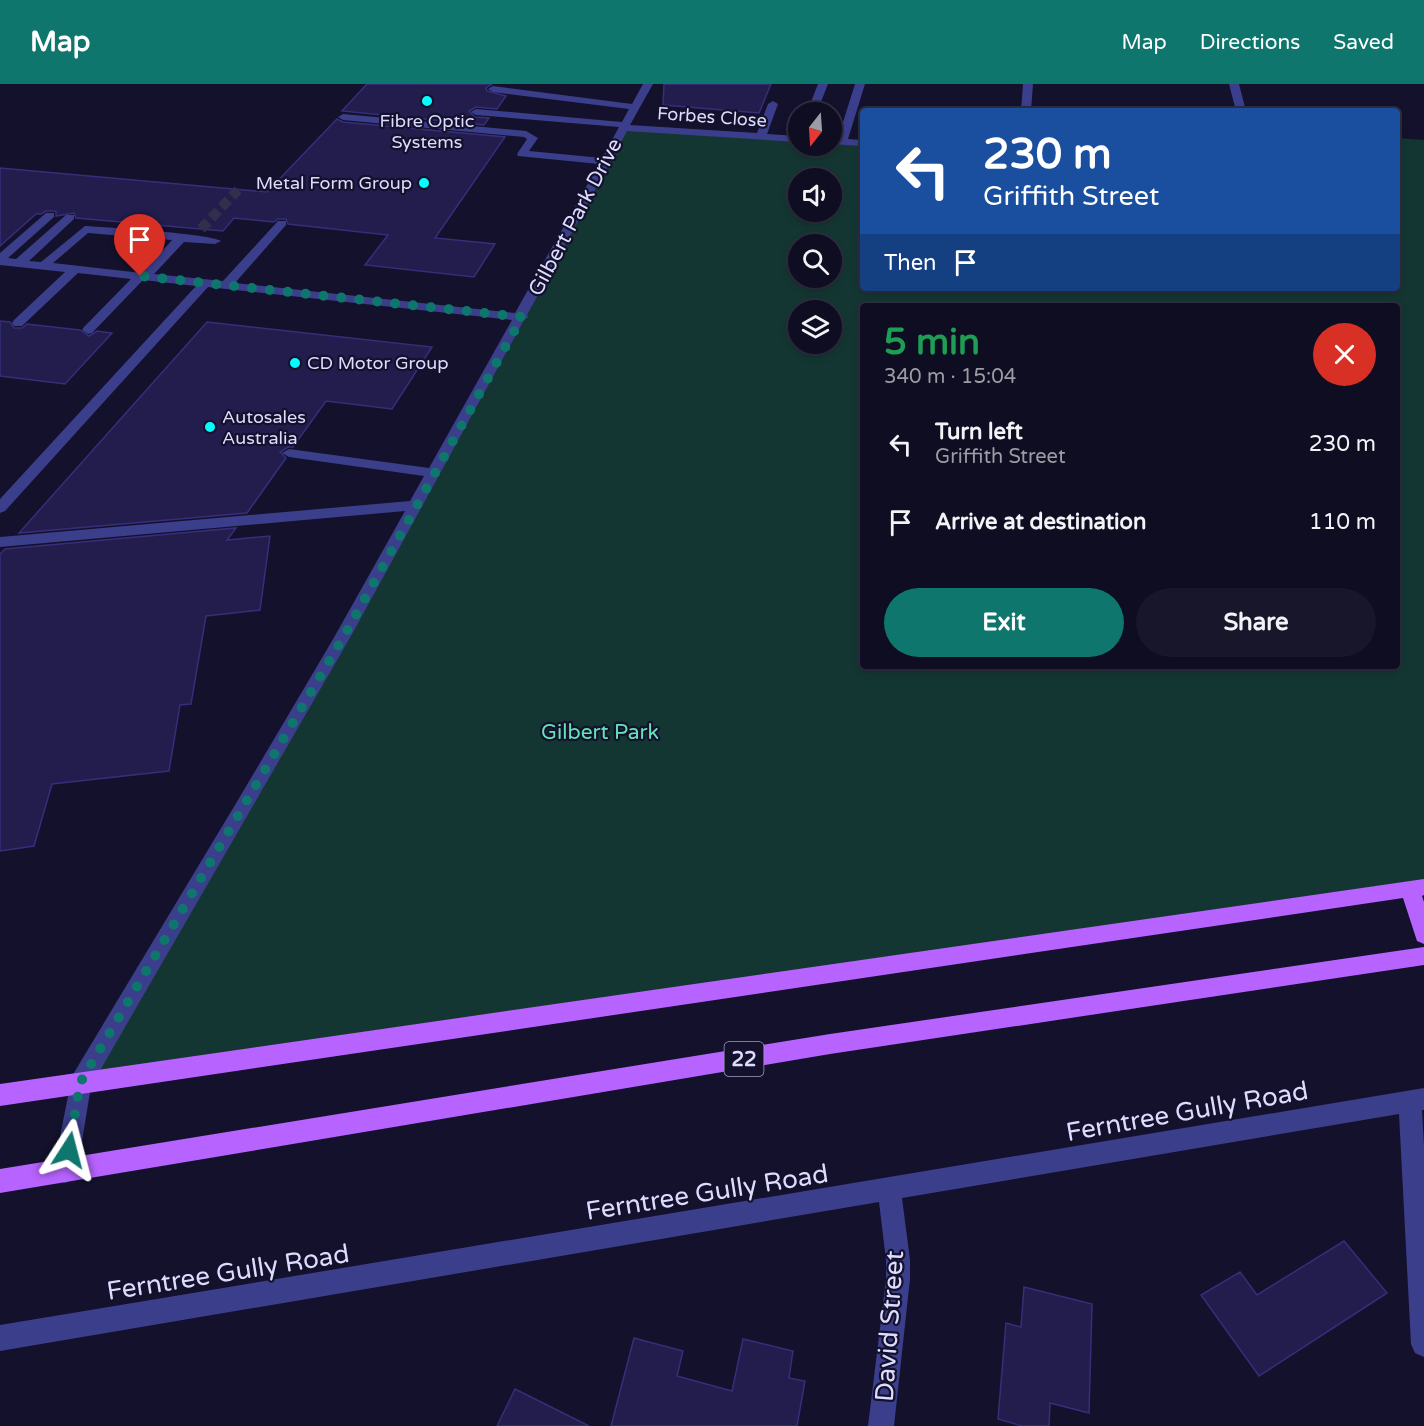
<!DOCTYPE html>
<meta charset="utf-8">
<style>
:root{--surface:#0e0d21;--page:#17162a;--text:#f1f3f6;--muted:#9b9ca5;--line:#2e2d3f;--accent:#0f766e}
body{margin:0;font-family:"Varela Round",sans-serif;background:var(--page);color:var(--text);height:100vh;display:flex;flex-direction:column;font-size:22px;white-space:nowrap}
*{box-sizing:border-box;margin:0}
p{font-size:20px;color:var(--muted)}
.icon{flex:none;width:33px;height:33px;fill:none;stroke:currentColor;stroke-width:2;stroke-linecap:round;stroke-linejoin:round}
.map{position:relative;flex:1;overflow:hidden}
.sheet{position:absolute;left:860px;top:219px;width:540px;height:366px;display:flex;flex-direction:column;background:var(--surface);border-radius:6px;box-shadow:0 3px 9px #0003,0 0 0 2px var(--line)}
.sheet>*{flex:none}
.banner{position:absolute;left:860px;top:24px;width:540px;height:183px;border-radius:6px;box-shadow:0 3px 9px #0003,0 0 0 2px var(--line);background:#1a4fa0;color:#fff;overflow:hidden}
.needle{width:39px;rotate:197deg}
.fabs{position:absolute;left:788px;top:18px;display:grid;gap:12px}
.fabs a{display:grid;place-items:center;width:54px;height:54px;border-radius:50%;background:var(--surface);box-shadow:0 3px 9px #0003,0 0 0 2px var(--line);font-size:30px}
.pin{position:absolute;display:grid;place-items:center;width:51px;height:51px;color:#fff;margin:-62px -26px;border-radius:50% 50% 50% 0;rotate:-45deg;box-shadow:0 0 6px #0007}
.pin .icon{rotate:45deg}
.me{position:absolute;width:66px;margin:-33px;rotate:9deg;stroke-linejoin:round;filter:drop-shadow(0 0 4px #0008)}
.turn{display:flex;align-items:center;gap:21px;height:126px;padding:0 24px;font-size:27px}
.turn .icon{width:78px;height:78px;stroke-width:2.5}
.turn b{display:block;font-size:42px;line-height:51px}
.then{display:flex;align-items:center;height:57px;padding:0 24px;background:#0003;gap:12px;font-size:22px}
.round{display:grid;place-items:center;flex:none;width:63px;height:63px;border-radius:32px;background:var(--page)}
.overview{display:flex;align-items:center;justify-content:space-between;height:102px;padding:0 24px}
h1{font-size:36px;font-weight:800;line-height:45px;color:#1e9e55}
.cta{display:flex;gap:12px;margin-top:auto;padding:12px 24px}
.cta a{flex:1;height:69px;border-radius:36px;background:var(--accent);color:#fff;font-size:24px;font-weight:800;line-height:69px;text-align:center}
.cta a+a{background:var(--page);color:var(--text)}
ul{padding:0;list-style:none}
li{display:flex;align-items:center;gap:18px;height:78px;padding:0 24px}
li div{flex:1}
li b{display:block;font-size:22px}
li em{font-style:normal}
header{display:flex;align-items:center;gap:36px;box-sizing:border-box;height:84px;padding:0 30px;background:var(--accent);color:#fff}
header strong{font-size:28px}
nav{display:flex;gap:33px;margin-inline-start:auto;font-size:21px}
.map>svg:first-child{display:block}
</style>
<header>
<strong>Map</strong>
<nav><a>Map</a><a>Directions</a><a>Saved</a></nav>
</header>
<div class="map">
<svg width="1424" height="1342" viewBox="0 0 1424 1342">
<rect width="100%" height="100%" fill="#13112c"/>
<path fill="#143632" fill-rule="evenodd" d="M 624,44 L 798,55 L 798,62 L 831,62 L 831,57 L 862,59 L 862,204 L 1396,204 L 1397,54 L 1424,56 L 1424,803 L 80,999 ZM 798,94 L 831,94 L 831,128 L 798,128 ZM 798,160 L 831,160 L 831,194 L 798,194 ZM 862,222 L 1396,222 L 1396,582 L 862,582 ZM 798,226 L 831,226 L 831,260 L 798,260 Z"/>
<path fill="#221d4d" stroke="#372e7a" stroke-width="1.5" d="M 367,0 L 492,0 L 486,4 L 487,7 L 506,12 L 497,25 L 476,23 L 469,27 L 475,33 L 489,34 L 484,41 L 342,27 Z
M 664,0 L 771,0 L 759,29 L 663,21 Z
M 337,35 L 343,38 L 505,53 L 435,154 L 495,160 L 474,193 L 365,181 L 388,151 L 288,140 L 286,135 L 278,135 L 274,138 L 234,134 L 223,147 L 76,134 L 74,129 L 56,132 L 56,127 L 46,127 L 41,130 L 36,130 L 0,162 L 0,84 L 267,108 Z
M 0,237 L 10,238 L 14,244 L 22,244 L 27,240 L 80,246 L 89,252 L 97,247 L 112,249 L 65,300 L 0,292 Z
M 207,238 L 432,263 L 392,325 L 326,317 L 293,363 L 288,363 L 280,368 L 286,374 L 247,429 L 19,449 Z
M 236,444 L 227,456 L 270,452 L 260,526 L 206,532 L 191,620 L 180,621 L 169,687 L 52,700 L 34,762 L 0,767 L 0,470 L 5,465 Z
M 1344,1157 L 1387,1209 L 1259,1292 L 1201,1211 L 1240,1188 L 1257,1211 Z
M 1024,1203 L 1092,1220 L 1089,1329 L 1050,1319 L 1049,1342 L 1022,1342 L 998,1335 L 1006,1239 L 1021,1243 Z
M 634,1254 L 683,1267 L 677,1292 L 732,1307 L 743,1255 L 793,1267 L 789,1294 L 805,1297 L 797,1342 L 611,1342 Z
M 515,1305 L 589,1342 L 497,1342 Z"/>
<g fill="none" stroke-linecap="round" stroke-linejoin="round">
<path stroke="#312f4c" stroke-width="10" stroke-dasharray="10 5" stroke-linecap="butt" d="M 201,145 L 238,106"/>
<path fill="#3b3f8b" fill-rule="evenodd" d="M 643,0 L 653,0 L 630,41 L 757,49 L 768,20 L 773,17 L 778,20 L 767,50 L 798,52 L 798,58 L 627,47 L 527,231 L 528,233 L 524,236 L 351,552 L 91,1002 L 77,1088 L 73,1096 L 65,1099 L 57,1096 L 53,1088 L 72,992 L 238,716 L 335,552 L 405,427 L 0,463 L 0,453 L 410,417 L 424,392 L 289,373 L 282,369 L 289,365 L 429,384 L 512,236 L 208,203 L 5,427 L 0,429 L 0,415 L 196,202 L 143,196 L 92,249 L 88,250 L 82,246 L 84,243 L 131,195 L 78,189 L 22,242 L 14,242 L 12,239 L 14,236 L 65,188 L 0,181 L 0,169 L 46,129 L 54,129 L 54,133 L 8,174 L 16,175 L 66,131 L 74,131 L 74,135 L 29,177 L 41,178 L 85,142 C 105,143 212,150 221,157 L 215,160 L 184,158 L 154,190 L 223,197 L 278,137 L 286,137 L 286,141 L 235,199 L 515,229 L 599,80 L 518,72 L 517,70 L 527,55 L 524,53 L 343,36 L 338,33 L 343,30 L 526,47 L 538,54 L 529,67 L 602,74 L 619,43 L 476,31 L 471,28 L 476,25 L 622,38 L 629,25 L 493,8 L 488,5 L 493,2 L 632,20 ZM 88,149 L 172,156 L 142,189 L 53,179 Z
M 818,0 L 828,0 L 817,28 L 807,28 Z
M 855,0 L 865,0 L 848,55 L 862,56 L 862,62 L 831,60 L 831,54 L 838,54 Z
M 1023,0 L 1033,0 L 1031,27 L 1021,27 Z
M 1229,0 L 1239,0 L 1246,27 L 1236,27 Z
M 1424,1004 L 1424,1026 L 1422,1026 L 1424,1062 L 1424,1273 L 1415,1269 L 1411,1260 L 1399,1030 L 902,1114 L 910,1176 L 910,1195 L 894,1342 L 868,1342 L 886,1195 L 886,1176 L 879,1118 L 0,1267 L 0,1241 Z"/>
<path fill="#b763ff" fill-rule="evenodd" d="M 1424,795 L 1424,811 L 1422,812 L 1424,818 L 1424,860 L 1417,857 L 1403,814 L 0,1022 L 0,1000 Z
M 1424,863 L 1424,881 L 830,970 L 0,1109 L 0,1085 L 830,950 Z"/>
</g>
<g fill="none" stroke-linecap="round" stroke-linejoin="round">
<path stroke="#0f766e" stroke-width="10" stroke-dasharray="0 18" d="M 69,1066 L 80,999 L 344,552 L 522,233 L 140,192"/>
</g>
<g fill="#08fcff" stroke="#13112c" stroke-width="2">
<circle cx="427" cy="17" r="6"/>
<circle cx="424" cy="99" r="6"/>
<circle cx="295" cy="279" r="6"/>
<circle cx="210" cy="343" r="6"/>
</g>
<g text-anchor="middle" stroke-width="4.5" stroke-linejoin="round" paint-order="stroke">
<g font-size="18" fill="#dddcff" stroke="#13112c">
<text transform="translate(712 33) rotate(4)" y="6">Forbes Close</text>
</g>
<g font-size="18" fill="#dddcff" stroke="#13112c" text-anchor="start">
<text x="427" y="43" text-anchor="middle">Fibre Optic<tspan x="427" dy="21">Systems</tspan></text>
<text x="412" y="105" text-anchor="end">Metal Form Group</text>
<text x="307" y="285">CD Motor Group</text>
<text x="222" y="339">Autosales<tspan x="222" dy="21">Australia</tspan></text>
</g>
<rect fill="#13112c" stroke="#a09fc0" stroke-width="1.5" x="724.5" y="958" width="39" height="34" rx="4.5"/>
<g font-size="20" font-weight="bold" fill="#dddcff">
<text x="744" y="982">22</text>
</g>
<g font-size="21" fill="#dddcff" stroke="#13112c">
<text transform="translate(575 133) rotate(-62)" y="7">Gilbert Park Drive</text>
</g>
<g font-size="21" fill="#64e3b8" stroke="#13112c">
<text x="600" y="655">Gilbert Park</text>
</g>
<g font-size="26" fill="#dddcff" stroke="#13112c">
<text transform="translate(1187 1027) rotate(-10)" y="9">Ferntree Gully Road</text>
<text transform="translate(707 1108) rotate(-9)" y="9">Ferntree Gully Road</text>
<text transform="translate(228 1188) rotate(-9)" y="9">Ferntree Gully Road</text>
<text transform="translate(889 1242) rotate(-86)" y="9">David Street</text>
</g>
</g>
</svg>
<div class="fabs">
<a><svg class="needle" viewBox="-14 -14 28 28"><path d="M0-13l5 13h-10z" fill="#e53935"/><path d="M0 13l5-13h-10z" fill="#9b9ca5"/></svg></a>
<a><svg class="icon" aria-label="sound" viewBox="0 0 24 24"><path d="M4 9h4l5-4v14l-5-4H4zM17 9q2 3 0 6"/></svg></a>
<a><svg class="icon" aria-label="search" viewBox="0 0 24 24"><circle cx="10" cy="10" r="6"/><path d="M15 15l6 6"/></svg></a>
<a><svg class="icon" aria-label="layers" viewBox="0 0 24 24"><path d="M12 4l9 5-9 5-9-5zM3 14l9 5 9-5"/></svg></a>
</div>
<div class="pin" style="left:140px;top:192px;background:#d93025"><svg class="icon" aria-label="arrive" viewBox="0 0 24 24"><path d="M6 21V4h12l-3 4 3 4H6"/></svg></div>
<svg class="me" style="left:69px;top:1066px" viewBox="-20 -20 40 40"><path d="M0-17L14 15 0 8-14 15z" fill="#0f766e" stroke="#fff" stroke-width="4"/></svg>
<div class="banner">
<div class="turn"><svg class="icon" aria-label="left" viewBox="0 0 24 24"><path d="M17 20v-9H6M10 6l-5 5 5 5"/></svg><div><b>230 m</b>Griffith Street</div></div>
<div class="then">Then<svg class="icon" aria-label="arrive" viewBox="0 0 24 24"><path d="M6 21V4h12l-3 4 3 4H6"/></svg></div>
</div>
<section class="sheet">
<div class="overview"><div><h1>5 min</h1><p>340 m · 15:04</p></div><a class="round" style="background:#d93025;color:#fff"><svg class="icon" aria-label="close" viewBox="0 0 24 24"><path d="M6 6l12 12M18 6L6 18"/></svg></a></div>
<ul>
<li><svg class="icon" aria-label="left" viewBox="0 0 24 24"><path d="M17 20v-9H6M10 6l-5 5 5 5"/></svg><div><b>Turn left</b><p>Griffith Street</p></div><em>230 m</em></li>
<li><svg class="icon" aria-label="arrive" viewBox="0 0 24 24"><path d="M6 21V4h12l-3 4 3 4H6"/></svg><div><b>Arrive at destination</b></div><em>110 m</em></li>
</ul>
<div class="cta"><a>Exit</a><a>Share</a></div>
</section>
</div>
